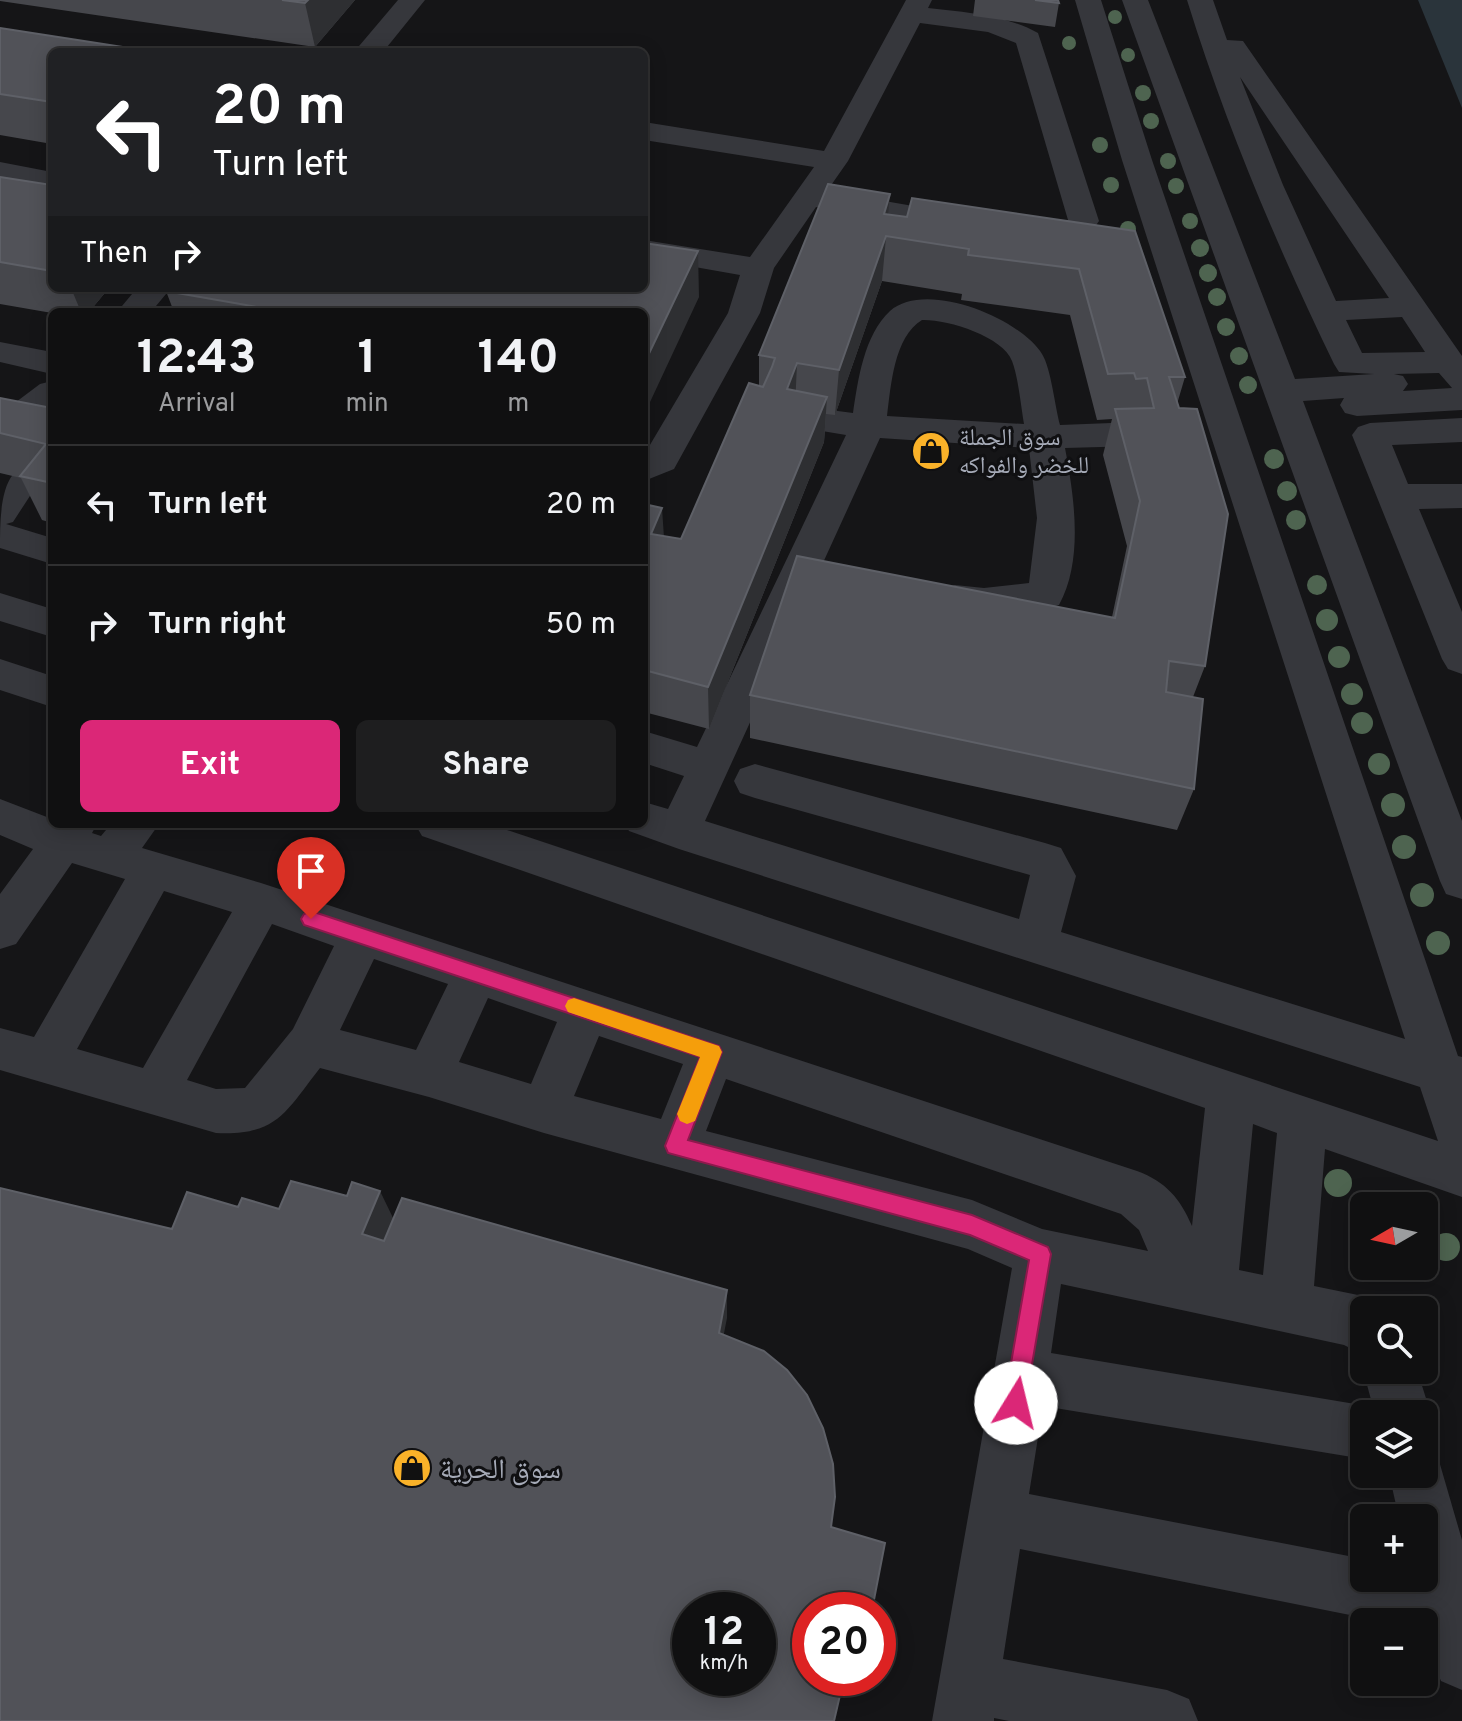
<!DOCTYPE html>
<meta charset="utf-8">
<style>
:root{--surface:#101011;--page:#1e1e1f;--text:#f1f3f6;--muted:#9c9d9f;--line:#303031;--accent:#db2777}
body{margin:0;font-family:Overpass,"Noto Naskh Arabic",sans-serif;background:var(--page);color:var(--text);height:100vh;display:flex;flex-direction:column;font-size:30px;white-space:nowrap}
*{box-sizing:border-box;margin:0}
p{font-size:26px;color:var(--muted)}
.icon{flex:none;width:44px;height:44px;fill:none;stroke:currentColor;stroke-width:2;stroke-linecap:round;stroke-linejoin:round}
.map{position:relative;flex:1;overflow:hidden}
.drawer{position:absolute;left:48px;top:308px;width:600px;height:520px;display:flex;flex-direction:column;background:var(--surface);border-radius:12px;box-shadow:0 4px 20px #0003,0 0 0 2px var(--line)}
.drawer>*{flex:none}
.hud{position:absolute;left:48px;top:48px;width:600px;height:244px;border-radius:12px;box-shadow:0 4px 20px #0003,0 0 0 2px var(--line);background:#202124;color:#fff;overflow:hidden}
.needle{width:52px;rotate:261deg}
.buttons{position:absolute;left:1350px;top:1192px;display:grid;gap:16px}
.buttons a{display:grid;place-items:center;width:88px;height:88px;border-radius:12px;background:var(--surface);box-shadow:0 4px 20px #0003,0 0 0 2px var(--line);font-size:40px}
.speed{position:absolute;left:672px;top:1592px;display:flex;gap:16px;font-size:40px;font-weight:700;text-align:center}
.speed>*{display:grid;place-content:center;width:104px;height:104px;border-radius:50%;background:var(--surface);box-shadow:0 4px 20px #0003,0 0 0 2px var(--line);line-height:1}
.speed small{font-size:20px;font-weight:400}
.speed .limit{border:12px solid #d22;background:#fff;color:#111}
.pin{position:absolute;display:grid;place-items:center;width:68px;height:68px;color:#fff;margin:-82px -34px;border-radius:50% 50% 50% 0;rotate:-45deg;box-shadow:0 0 8px #0007}
.pin .icon{rotate:45deg}
.me{position:absolute;width:88px;margin:-44px;rotate:9deg;stroke-linejoin:round;filter:drop-shadow(0 0 6px #0008)}
.turn{display:flex;align-items:center;gap:28px;height:168px;padding:0 32px;font-size:36px}
.turn .icon{width:104px;height:104px;stroke-width:2.5}
.turn b{display:block;font-size:56px;line-height:68px}
.then{display:flex;align-items:center;height:76px;padding:0 32px;background:#0003;gap:16px;font-size:30px}
.eta{display:flex;justify-content:space-evenly;align-items:center;height:136px;text-align:center}
.eta b{font-size:48px;font-weight:700;line-height:56px}
.cta{display:flex;gap:16px;margin-top:auto;padding:16px 32px}
.cta a{flex:1;height:92px;border-radius:12px;background:var(--accent);color:#fff;font-size:32px;font-weight:700;line-height:92px;text-align:center}
.cta a+a{background:var(--page);color:var(--text)}
ul{padding:0;list-style:none}
li{display:flex;align-items:center;gap:24px;height:120px;padding:0 32px;border-top:2px solid var(--line)}
li div{flex:1}
li b{display:block;font-size:30px}
li em{font-style:normal}
.map>svg:first-child{display:block}
</style>
<div class="map">
<svg width="1462" height="1721" viewBox="0 0 1462 1721">
<rect width="100%" height="100%" fill="#151517"/>
<path fill="#2a343b" d="M 1418,0 L 1462,0 L 1462,108 Z"/>
<g fill="none" stroke-linecap="round" stroke-linejoin="round">
<path fill="#36373c" fill-rule="evenodd" d="M 398,0 L 425,0 L 383,52 L 354,52 Z
M 906,0 L 932,0 L 928,8 C 965,12 1005,15 1038,33 L 1099,221 C 1073,259 1065,253 1022,243 L 1017,236 L 1022,229 L 1033,227 L 1059,231 L 1068,220 L 1016,43 L 988,32 L 920,23 L 848,161 L 827,191 L 965,215 L 976,217 L 980,224 L 976,231 L 965,233 L 816,207 L 774,268 L 760,313 L 674,469 L 644,481 L 644,455 L 728,313 L 740,275 L 644,258 L 644,240 L 750,257 L 814,167 L 644,140 L 644,122 L 824,151 Z
M 1075,0 L 1101,0 L 1152,160 L 1458,1056 L 1462,1057 L 1462,1197 L 1325,1149 L 1314,1286 L 1358,1295 L 1383,1309 L 1364,1310 L 1364,1355 L 1344,1345 L 1061,1284 L 1051,1353 L 1373,1407 L 1363,1370 L 1364,1367 L 1364,1370 L 1417,1370 L 1431,1414 L 1424,1430 L 1424,1414 L 1364,1414 L 1364,1459 L 1043,1406 L 1029,1494 L 1364,1559 L 1364,1578 L 1424,1578 L 1424,1518 L 1399,1518 L 1389,1474 L 1424,1474 L 1424,1449 L 1437,1454 L 1462,1540 L 1462,1690 L 1441,1681 L 1432,1660 L 1424,1622 L 1385,1622 L 1020,1549 L 1003,1659 L 1167,1690 L 1189,1699 L 1198,1721 L 1009,1721 L 994,1718 L 994,1721 L 932,1721 L 1012,1268 L 968,1249 L 544,1133 L 429,1097 L 320,1068 C 286,1111 278,1136 216,1133 L 0,1070 L 0,1028 L 34,1037 L 125,879 L 72,863 L 16,944 L 0,949 L 0,894 L 33,849 L 0,835 L 0,799 L 52,819 L 52,824 L 97,824 L 92,833 L 101,836 L 111,824 L 159,824 L 142,848 L 261,883 L 1137,1171 C 1166,1182 1180,1198 1192,1226 L 1205,1108 L 422,836 L 415,824 L 489,824 L 1438,1141 L 1420,1087 L 679,849 L 629,831 L 625,824 L 644,824 L 644,802 L 668,809 L 684,776 L 644,763 L 644,731 L 697,747 L 846,435 L 780,424 L 775,416 L 780,408 L 792,405 L 853,413 C 858,380 864,335 890,311 C 926,279 1021,319 1042,354 C 1051,368 1055,407 1060,425 L 1137,422 L 1149,426 L 1155,434 L 1149,442 L 1137,446 L 1065,448 C 1074,496 1084,560 1059,605 C 1022,616 978,620 941,609 L 936,599 L 941,589 L 955,585 L 984,588 L 1029,583 L 1037,518 L 1029,448 L 880,438 L 705,821 L 1019,919 L 1030,875 L 755,798 L 740,793 L 734,781 L 740,769 L 755,764 L 1045,843 L 1061,848 L 1076,876 L 1061,932 L 1405,1039 L 1122,160 ZM 922,320 C 946,319 1003,336 1012,361 C 1018,376 1021,406 1024,424 L 887,416 C 891,385 894,337 922,320 ZM 164,891 L 232,912 L 143,1068 L 77,1049 ZM 272,924 L 334,946 L 293,1029 L 245,1088 L 216,1089 L 187,1080 ZM 374,959 L 448,984 L 416,1050 L 340,1030 ZM 488,998 L 557,1022 L 531,1084 L 459,1062 ZM 599,1036 L 683,1064 L 661,1119 L 574,1096 ZM 726,1079 L 1121,1214 L 1139,1230 L 1148,1251 L 1042,1229 L 972,1200 L 706,1131 ZM 1253,1124 L 1277,1133 L 1263,1275 L 1239,1270 Z
M 1122,0 L 1148,0 L 1295,379 L 1374,374 L 1339,372 L 1334,364 C 1277,246 1226,126 1187,0 L 1213,0 L 1227,40 L 1243,41 L 1462,356 L 1462,410 L 1357,416 L 1345,413 L 1340,405 L 1344,398 L 1303,401 L 1462,821 L 1462,899 L 1446,894 L 1440,881 ZM 1240,77 L 1389,298 L 1336,301 L 1283,185 ZM 1402,317 L 1425,352 L 1362,353 L 1346,320 ZM 1439,373 L 1452,388 L 1403,391 L 1408,384 L 1403,376 L 1394,374 Z
M 0,162 L 52,172 L 52,190 L 0,180 Z
M 137,288 L 171,288 L 151,312 L 117,312 Z
M 0,342 L 52,352 L 52,374 L 0,362 Z
M 52,381 L 52,409 L 12,439 L 0,443 L 0,414 L 40,384 Z
M 1462,418 L 1462,442 L 1392,445 L 1408,484 L 1462,484 L 1462,508 L 1419,509 L 1462,612 L 1462,674 L 1448,669 L 1442,659 L 1352,435 L 1358,427 L 1370,423 Z
M 23,467 L 36,470 L 41,479 L 13,522 L 6,524 L 52,538 L 52,564 L 0,548 C 0,519 0,476 23,467 Z
M 0,593 L 52,609 L 52,637 L 0,621 Z
M 0,659 L 52,676 L 52,707 L 0,690 Z"/>
</g>
<g fill="#4e6450">
<circle cx="1115" cy="17" r="7"/>
<circle cx="1069" cy="43" r="7"/>
<circle cx="1128" cy="55" r="7"/>
<circle cx="1143" cy="93" r="8"/>
<circle cx="1151" cy="121" r="8"/>
<circle cx="1100" cy="145" r="8"/>
<circle cx="1168" cy="161" r="8"/>
<circle cx="1111" cy="185" r="8"/>
<circle cx="1176" cy="186" r="8"/>
<circle cx="1190" cy="221" r="8"/>
<circle cx="1128" cy="229" r="8"/>
<circle cx="1200" cy="248" r="9"/>
<circle cx="1208" cy="273" r="9"/>
<circle cx="1217" cy="297" r="9"/>
<circle cx="1226" cy="327" r="9"/>
<circle cx="1239" cy="356" r="9"/>
<circle cx="1248" cy="385" r="9"/>
<circle cx="1274" cy="459" r="10"/>
<circle cx="1287" cy="491" r="10"/>
<circle cx="1296" cy="520" r="10"/>
<circle cx="1317" cy="585" r="10"/>
<circle cx="1327" cy="620" r="11"/>
<circle cx="1339" cy="657" r="11"/>
<circle cx="1352" cy="694" r="11"/>
<circle cx="1362" cy="723" r="11"/>
<circle cx="1379" cy="764" r="11"/>
<circle cx="1393" cy="805" r="12"/>
<circle cx="1404" cy="847" r="12"/>
<circle cx="1422" cy="895" r="12"/>
<circle cx="1438" cy="943" r="12"/>
<circle cx="1338" cy="1183" r="14"/>
<circle cx="1446" cy="1247" r="14"/>
</g>
<path fill="#46474c" d="M 0,0 L 355,0 L 315,47 L 0,1 Z
M 975,0 L 1058,0 L 1059,3 L 1055,27 L 973,16 Z
M 0,28 L 52,52 L 52,144 L 0,135 Z
M 0,177 L 52,185 L 52,288 L 109,288 L 89,312 L 52,313 L 0,304 Z
M 888,215 L 907,217 L 1135,231 L 1185,377 L 1177,404 L 1205,666 L 1193,697 L 1194,789 L 1177,830 L 750,738 L 750,695 L 1112,617 L 1127,546 L 1103,455 L 1112,419 L 1097,420 L 1070,315 L 961,300 L 962,294 L 882,281 L 835,415 L 826,414 L 824,442 L 709,729 L 644,712 L 644,504 L 664,536 L 681,539 L 759,386 L 759,355 Z
M 166,291 L 699,297 L 644,312 L 174,312 Z
M 0,398 L 52,408 L 52,523 L 42,520 L 21,478 L 0,473 Z"/>
<path fill="#2e2f32" d="M 308,0 L 355,0 L 315,47 L 305,3 Z
M 890,194 L 882,281 L 835,415 L 839,370 Z
M 698,251 L 699,297 L 644,415 L 644,364 Z
M 71,288 L 109,288 L 89,312 L 81,312 Z
M 797,363 L 795,408 L 787,389 Z
M 827,397 L 824,442 L 709,729 L 708,687 Z
M 662,508 L 665,552 L 651,534 Z
M 380,1191 L 395,1222 L 378,1264 L 362,1234 Z
M 727,1290 L 727,1318 L 719,1359 L 719,1333 Z"/>
<path fill="#515258" stroke="#5e6067" stroke-width="2" fill-rule="evenodd" d="M 282,0 L 308,0 L 305,3 Z
M 1035,0 L 1058,0 L 1059,3 Z
M 0,28 L 155,52 L 52,52 L 52,102 L 0,94 Z
M 0,177 L 52,185 L 52,271 L 0,262 Z
M 828,184 L 890,194 L 884,214 L 907,217 L 912,198 L 1135,231 L 1185,377 L 1169,377 L 1179,408 L 1197,409 L 1228,514 L 1205,666 L 1169,661 L 1166,692 L 1203,699 L 1194,789 L 750,695 L 797,556 L 1115,618 L 1140,501 L 1115,409 L 1154,408 L 1147,378 L 1136,379 L 1134,373 L 1108,374 L 1079,269 L 968,255 L 969,249 L 886,236 L 839,370 L 797,363 L 787,389 L 827,397 L 708,687 L 644,670 L 644,504 L 662,508 L 651,534 L 681,539 L 749,383 L 763,387 L 772,367 L 775,358 L 759,355 Z
M 644,243 L 698,251 L 644,364 L 644,312 L 286,312 L 166,291 L 169,288 L 644,288 Z
M 0,398 L 52,408 L 52,483 L 20,476 L 46,444 L 0,433 Z
M 291,1181 L 347,1196 L 352,1182 L 380,1191 L 362,1234 L 384,1241 L 402,1198 L 727,1290 L 719,1333 L 764,1351 L 787,1370 L 807,1395 L 823,1428 L 833,1464 L 835,1497 L 831,1527 L 885,1543 L 872,1610 L 810,1610 L 810,1678 L 844,1678 L 834,1721 L 0,1721 L 0,1188 L 172,1229 L 187,1192 L 238,1207 L 242,1198 L 279,1209 ZM 690,1610 L 758,1610 L 758,1678 L 690,1678 Z"/>
<path fill="#db2777" stroke="#8e194d" stroke-width="2" d="M 311,911 L 719,1046 L 722,1052 L 688,1140 L 972,1215 L 1048,1247 L 1051,1254 L 1024,1411 L 1016,1414 L 1008,1411 L 1004,1403 L 1029,1260 L 970,1235 L 668,1153 L 665,1146 L 700,1057 L 304,925 L 301,919 L 304,914 Z"/>
<path fill="#f59e0b" d="M 574,998 L 719,1046 L 722,1052 L 695,1121 L 687,1124 L 680,1121 L 677,1114 L 700,1057 L 568,1012 L 565,1006 L 568,1000 Z"/>
<defs>
<symbol id="shop-disc" viewBox="-11 -11 22 22"><circle r="9.5" fill="#fab229" stroke="#101012"/><path d="M-5-2.5h2.3a2.7 3.5 0 0 1 5.4 0H5L5.5 6h-11ZM-1.5-2.5h3a1.5 2.3 0 0 0-3 0Z" fill="#111"/></symbol>
</defs>
<g fill-rule="evenodd">
<use href="#shop-disc" x="909" y="429" width="44" height="44"/>
<use href="#shop-disc" x="390" y="1446" width="44" height="44"/>
</g>
<g text-anchor="middle" stroke-width="6" stroke-linejoin="round" paint-order="stroke">
<g font-size="24" fill="#a6abb8" stroke="#101012" text-anchor="start">
<text x="959" y="445">سوق الجملة<tspan x="959" dy="28">للخضر والفواكه</tspan></text>
</g>
<g font-size="28" fill="#a6abb8" stroke="#101012" text-anchor="start">
<text x="440" y="1478">سوق الحرية</text>
</g>
</g>
</svg>
<div class="buttons">
<a><svg class="needle" viewBox="-14 -14 28 28"><path d="M0-13l5 13h-10z" fill="#e53935"/><path d="M0 13l5-13h-10z" fill="#9c9d9f"/></svg></a>
<a><svg class="icon" aria-label="search" viewBox="0 0 24 24"><circle cx="10" cy="10" r="6"/><path d="M15 15l6 6"/></svg></a>
<a><svg class="icon" aria-label="layers" viewBox="0 0 24 24"><path d="M12 4l9 5-9 5-9-5zM3 14l9 5 9-5"/></svg></a>
<a>+</a>
<a>−</a>
</div>
<div class="speed"><div>12<small>km/h</small></div><div class="limit">20</div></div>
<div class="pin" style="left:311px;top:919px;background:#d93025"><svg class="icon" aria-label="arrive" viewBox="0 0 24 24"><path d="M6 21V4h12l-3 4 3 4H6"/></svg></div>
<svg class="me" style="left:1016px;top:1403px" viewBox="-20 -20 40 40"><circle r="19" fill="#fff"/><path d="M0-13L10 11 0 6-10 11z" fill="#db2777"/></svg>
<div class="hud">
<div class="turn"><svg class="icon" aria-label="left" viewBox="0 0 24 24"><path d="M17 20v-9H6M10 6l-5 5 5 5"/></svg><div><b>20 m</b>Turn left</div></div>
<div class="then">Then<svg class="icon" aria-label="right" viewBox="0 0 24 24"><path d="M7 20v-9h11M14 6l5 5-5 5"/></svg></div>
</div>
<section class="drawer">
<div class="eta">
<div><b>12:43</b><p>Arrival</p></div>
<div><b>1</b><p>min</p></div>
<div><b>140</b><p>m</p></div>
</div>
<ul>
<li><svg class="icon" aria-label="left" viewBox="0 0 24 24"><path d="M17 20v-9H6M10 6l-5 5 5 5"/></svg><div><b>Turn left</b></div><em>20 m</em></li>
<li><svg class="icon" aria-label="right" viewBox="0 0 24 24"><path d="M7 20v-9h11M14 6l5 5-5 5"/></svg><div><b>Turn right</b></div><em>50 m</em></li>
</ul>
<div class="cta"><a>Exit</a><a>Share</a></div>
</section>
</div>
